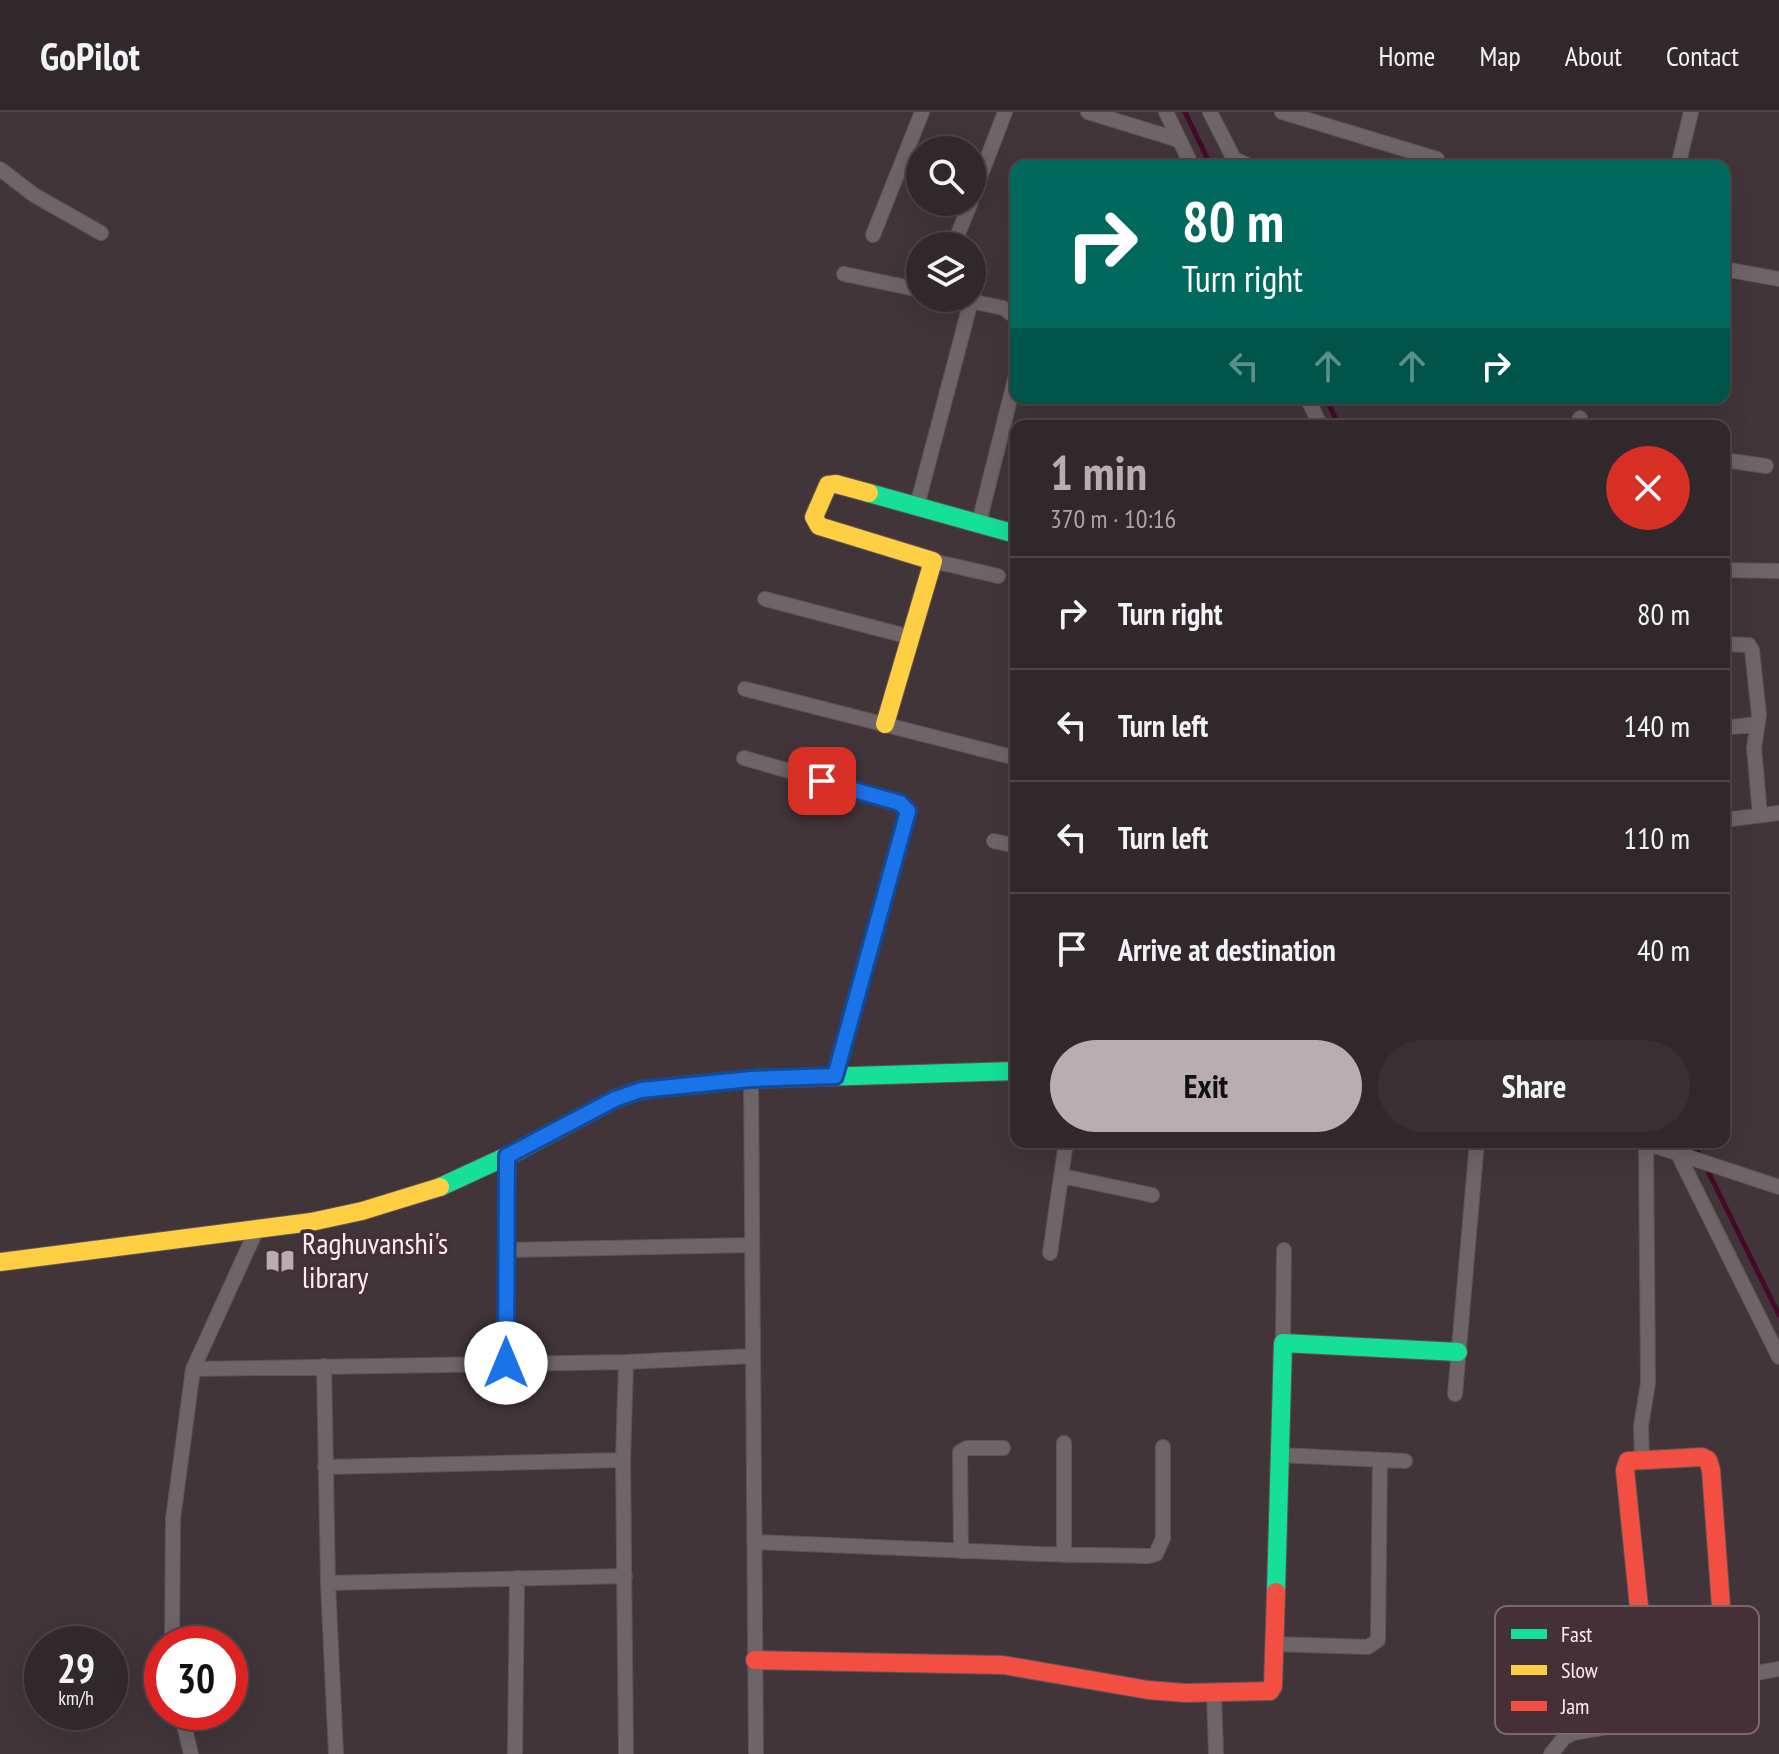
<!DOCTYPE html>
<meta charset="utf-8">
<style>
:root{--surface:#31282b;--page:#393033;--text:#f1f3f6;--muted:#a8a6a9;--line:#4c4447;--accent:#baadb1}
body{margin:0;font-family:"PT Sans Narrow",sans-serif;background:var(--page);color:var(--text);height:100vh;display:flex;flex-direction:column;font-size:30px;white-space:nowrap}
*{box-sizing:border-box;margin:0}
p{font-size:26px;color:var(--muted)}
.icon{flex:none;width:44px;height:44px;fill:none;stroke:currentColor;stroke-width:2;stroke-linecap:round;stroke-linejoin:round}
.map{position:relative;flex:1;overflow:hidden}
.details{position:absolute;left:1010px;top:308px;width:720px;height:728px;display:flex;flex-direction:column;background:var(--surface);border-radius:16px;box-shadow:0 8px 32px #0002,0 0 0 2px var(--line)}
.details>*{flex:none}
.top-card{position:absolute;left:1010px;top:48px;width:720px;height:244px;border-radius:16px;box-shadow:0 8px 32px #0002,0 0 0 2px var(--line);background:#00695c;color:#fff;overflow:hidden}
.tools{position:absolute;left:906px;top:24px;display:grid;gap:16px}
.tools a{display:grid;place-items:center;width:80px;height:80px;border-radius:50%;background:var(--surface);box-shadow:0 8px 32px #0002,0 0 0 2px var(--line);font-size:40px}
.speed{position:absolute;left:24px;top:1514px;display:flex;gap:16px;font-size:40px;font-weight:700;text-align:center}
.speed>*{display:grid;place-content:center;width:104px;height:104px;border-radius:50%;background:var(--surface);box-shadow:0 8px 32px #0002,0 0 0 2px var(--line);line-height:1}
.speed small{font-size:20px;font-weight:400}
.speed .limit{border:12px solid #d22;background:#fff;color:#111}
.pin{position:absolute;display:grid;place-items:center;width:68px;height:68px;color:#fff;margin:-34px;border-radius:16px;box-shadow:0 4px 12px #0006}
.me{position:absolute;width:88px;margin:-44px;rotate:0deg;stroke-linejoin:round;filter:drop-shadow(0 0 6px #0008)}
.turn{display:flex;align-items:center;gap:28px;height:168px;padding:0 40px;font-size:36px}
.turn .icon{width:104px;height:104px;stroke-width:2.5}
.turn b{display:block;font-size:56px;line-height:68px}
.lanes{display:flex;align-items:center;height:76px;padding:0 40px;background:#0003;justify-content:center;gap:40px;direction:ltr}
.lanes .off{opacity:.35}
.round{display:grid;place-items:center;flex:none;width:84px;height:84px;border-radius:42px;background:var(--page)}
.headline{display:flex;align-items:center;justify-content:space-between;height:136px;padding:0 40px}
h1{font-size:48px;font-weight:600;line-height:60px;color:var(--accent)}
.cta{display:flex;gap:16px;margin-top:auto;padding:16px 40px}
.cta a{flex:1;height:92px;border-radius:48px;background:var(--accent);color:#111;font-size:32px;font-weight:600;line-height:92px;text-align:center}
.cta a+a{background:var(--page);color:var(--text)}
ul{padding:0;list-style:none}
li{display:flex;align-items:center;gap:24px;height:112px;padding:0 40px;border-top:2px solid var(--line)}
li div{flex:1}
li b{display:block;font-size:30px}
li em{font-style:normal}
header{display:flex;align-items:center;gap:48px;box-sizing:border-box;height:112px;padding:0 40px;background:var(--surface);border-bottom:2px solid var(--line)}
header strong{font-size:38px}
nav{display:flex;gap:44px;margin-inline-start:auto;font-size:28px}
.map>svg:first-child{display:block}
</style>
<header>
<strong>GoPilot</strong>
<nav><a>Home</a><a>Map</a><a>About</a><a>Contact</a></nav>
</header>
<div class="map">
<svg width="1779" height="1642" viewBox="0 0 1779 1642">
<rect width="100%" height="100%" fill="#413539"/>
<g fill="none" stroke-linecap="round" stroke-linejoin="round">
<path stroke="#450b26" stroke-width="5" d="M 1185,0 L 1211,54
M 1326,286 L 1339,314
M 1693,1030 L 1700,1044
M 1705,1053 L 1779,1203"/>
<defs>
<path id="street" d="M 1088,0 L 1179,28
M 1166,0 L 1192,54
M 1210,0 L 1234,47 L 1250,54
M 1282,0 L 1437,47
M 1678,54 L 1691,0
M 0,57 L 34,83 L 101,121
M 972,86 L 1005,0
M 873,123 L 922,0
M 953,134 L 971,90
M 1724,157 L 1779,167
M 844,162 L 920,178
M 957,186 L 1003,196 L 1016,205
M 1307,286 L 1321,314
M 1577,314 L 1580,306
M 1724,348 L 1766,354
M 917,394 L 971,189
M 979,411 L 1016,263
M 933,449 L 998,464
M 1724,458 L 1779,459
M 765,487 L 910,525
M 1724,532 L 1749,533 L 1752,538 L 1759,603 L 1754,636 L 1760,703
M 745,577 L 1016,646
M 1724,616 L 1757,612
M 744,646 L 900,691 L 908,699 L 835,964
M 1724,708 L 1779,701
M 994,729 L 1016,734
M 751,967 L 756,1642
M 1643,1030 L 1779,1075
M 1672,1030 L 1779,1245
M 1062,1064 L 1152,1083
M 507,1138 L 752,1133
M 1050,1141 L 1066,1030
M 1283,1231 L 1284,1138
M 626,1250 L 623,1348 L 626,1642
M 506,1251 L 507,1044
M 324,1254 L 328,1471 L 336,1642
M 193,1257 L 626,1250 L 753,1244
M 1455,1282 L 1477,1030
M 1064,1331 L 1064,1443
M 1279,1343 L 1405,1349
M 1642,1348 L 1641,1314 L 1648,1271 L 1646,1031
M 325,1355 L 623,1348
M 754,1430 L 1040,1442 L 1148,1444 L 1156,1442 L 1163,1426 L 1163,1335
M 961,1439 L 960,1340 L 967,1336 L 1003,1336
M 328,1471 L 625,1464
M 172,1532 L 173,1407 L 193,1257 L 256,1119
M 1274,1532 L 1368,1535 L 1378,1528 L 1380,1348
M 1214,1581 L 1216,1642
M 181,1600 L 191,1642
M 515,1642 L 517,1466
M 1551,1642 L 1564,1626 L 1573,1621 L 1624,1612 L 1636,1603 L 1647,1573 L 1733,1565 L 1779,1557"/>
<path id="fast" d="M 869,381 L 1016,422
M 440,1075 L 516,1040 L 615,987 L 641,978 L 751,967 L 1016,959
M 1276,1480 L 1283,1231 L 1458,1240"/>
<path id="slow" d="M 869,381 L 836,372 L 828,373 L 814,405 L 819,414 L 933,449 L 885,612
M 0,1150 L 311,1110 L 362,1099 L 440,1075"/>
<path id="jam" d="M 755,1548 L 1003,1553 L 1148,1578 L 1185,1581 L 1270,1579 L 1273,1574 L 1276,1480
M 1647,1573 L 1625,1358 L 1628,1349 L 1702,1345 L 1708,1348 L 1711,1358 L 1722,1508"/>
</defs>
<use href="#street" stroke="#5e5357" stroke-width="16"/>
<use href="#fast" stroke="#5e5357" stroke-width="20"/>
<use href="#slow" stroke="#5e5357" stroke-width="20"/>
<use href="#jam" stroke="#5e5357" stroke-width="20"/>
<use href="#street" stroke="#6e6568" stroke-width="14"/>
<use href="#fast" stroke="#16e098" stroke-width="18"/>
<use href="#slow" stroke="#ffcf43" stroke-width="18"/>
<use href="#jam" stroke="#f24e42" stroke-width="18"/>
</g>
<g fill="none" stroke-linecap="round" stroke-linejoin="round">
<defs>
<path id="route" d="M 506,1251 L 507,1044 L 615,987 L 641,978 L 751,967 L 835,964 L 908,699 L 900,691 L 822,669"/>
</defs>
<use href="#route" stroke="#114b97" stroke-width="20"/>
<use href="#route" stroke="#1a73e8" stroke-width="14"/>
</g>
<defs>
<symbol id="library-bare" viewBox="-9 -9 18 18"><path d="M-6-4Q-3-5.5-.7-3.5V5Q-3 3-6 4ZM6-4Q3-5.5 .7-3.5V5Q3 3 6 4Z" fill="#baadb1" stroke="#463037" stroke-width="2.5" paint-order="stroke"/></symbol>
</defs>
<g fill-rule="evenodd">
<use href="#library-bare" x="260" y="1129" width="40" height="40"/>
</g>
<g text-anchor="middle" stroke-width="8" stroke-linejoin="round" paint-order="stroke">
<g font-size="30" fill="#fbedf1" stroke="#463037" text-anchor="start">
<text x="302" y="1142">Raghuvanshi's<tspan x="302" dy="34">library</tspan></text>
</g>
</g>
<rect x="1495" y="1494" width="264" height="128" rx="12" fill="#463037" stroke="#7c696f" stroke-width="2"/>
<rect x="1511" y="1517" width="36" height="10" fill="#16e098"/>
<rect x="1511" y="1553" width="36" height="10" fill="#ffcf43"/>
<rect x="1511" y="1589" width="36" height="10" fill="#f24e42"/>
<g font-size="22" fill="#fbedf1">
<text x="1561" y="1530">Fast</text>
<text x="1561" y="1566">Slow</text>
<text x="1561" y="1602">Jam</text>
</g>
</svg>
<div class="tools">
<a><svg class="icon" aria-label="search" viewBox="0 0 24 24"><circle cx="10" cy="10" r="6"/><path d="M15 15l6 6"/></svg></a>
<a><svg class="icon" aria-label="layers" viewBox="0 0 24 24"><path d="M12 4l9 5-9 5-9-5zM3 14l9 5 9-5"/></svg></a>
</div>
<div class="speed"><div>29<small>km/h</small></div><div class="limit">30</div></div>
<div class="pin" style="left:822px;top:669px;background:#d93025"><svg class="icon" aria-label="arrive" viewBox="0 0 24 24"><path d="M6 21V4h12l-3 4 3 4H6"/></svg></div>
<svg class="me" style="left:506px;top:1251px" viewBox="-20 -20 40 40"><circle r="19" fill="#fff"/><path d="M0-13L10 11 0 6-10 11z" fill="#1a73e8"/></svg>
<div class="top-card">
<div class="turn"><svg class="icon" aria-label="right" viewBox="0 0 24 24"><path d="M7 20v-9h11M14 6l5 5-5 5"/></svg><div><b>80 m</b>Turn right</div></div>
<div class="lanes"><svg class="icon off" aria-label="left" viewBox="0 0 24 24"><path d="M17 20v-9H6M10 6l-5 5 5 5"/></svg><svg class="icon off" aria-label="ahead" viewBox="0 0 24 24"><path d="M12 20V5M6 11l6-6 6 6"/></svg><svg class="icon off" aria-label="ahead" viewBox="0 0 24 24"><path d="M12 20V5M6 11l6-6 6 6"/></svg><svg class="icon" aria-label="right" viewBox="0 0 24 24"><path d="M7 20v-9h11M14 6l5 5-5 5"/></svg></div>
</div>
<section class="details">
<div class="headline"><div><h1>1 min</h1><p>370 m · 10:16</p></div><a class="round" style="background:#d93025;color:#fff"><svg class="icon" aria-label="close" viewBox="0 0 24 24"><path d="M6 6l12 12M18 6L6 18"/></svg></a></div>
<ul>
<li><svg class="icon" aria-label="right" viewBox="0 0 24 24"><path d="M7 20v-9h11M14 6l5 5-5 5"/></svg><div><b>Turn right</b></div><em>80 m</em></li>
<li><svg class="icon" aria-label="left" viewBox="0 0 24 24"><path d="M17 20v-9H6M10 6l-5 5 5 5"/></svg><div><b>Turn left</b></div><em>140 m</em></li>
<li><svg class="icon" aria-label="left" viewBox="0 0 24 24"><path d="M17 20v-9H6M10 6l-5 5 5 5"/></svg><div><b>Turn left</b></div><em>110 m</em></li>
<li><svg class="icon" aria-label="arrive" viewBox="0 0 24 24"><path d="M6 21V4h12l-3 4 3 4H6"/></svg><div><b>Arrive at destination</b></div><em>40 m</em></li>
</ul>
<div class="cta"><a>Exit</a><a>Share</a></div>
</section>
</div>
